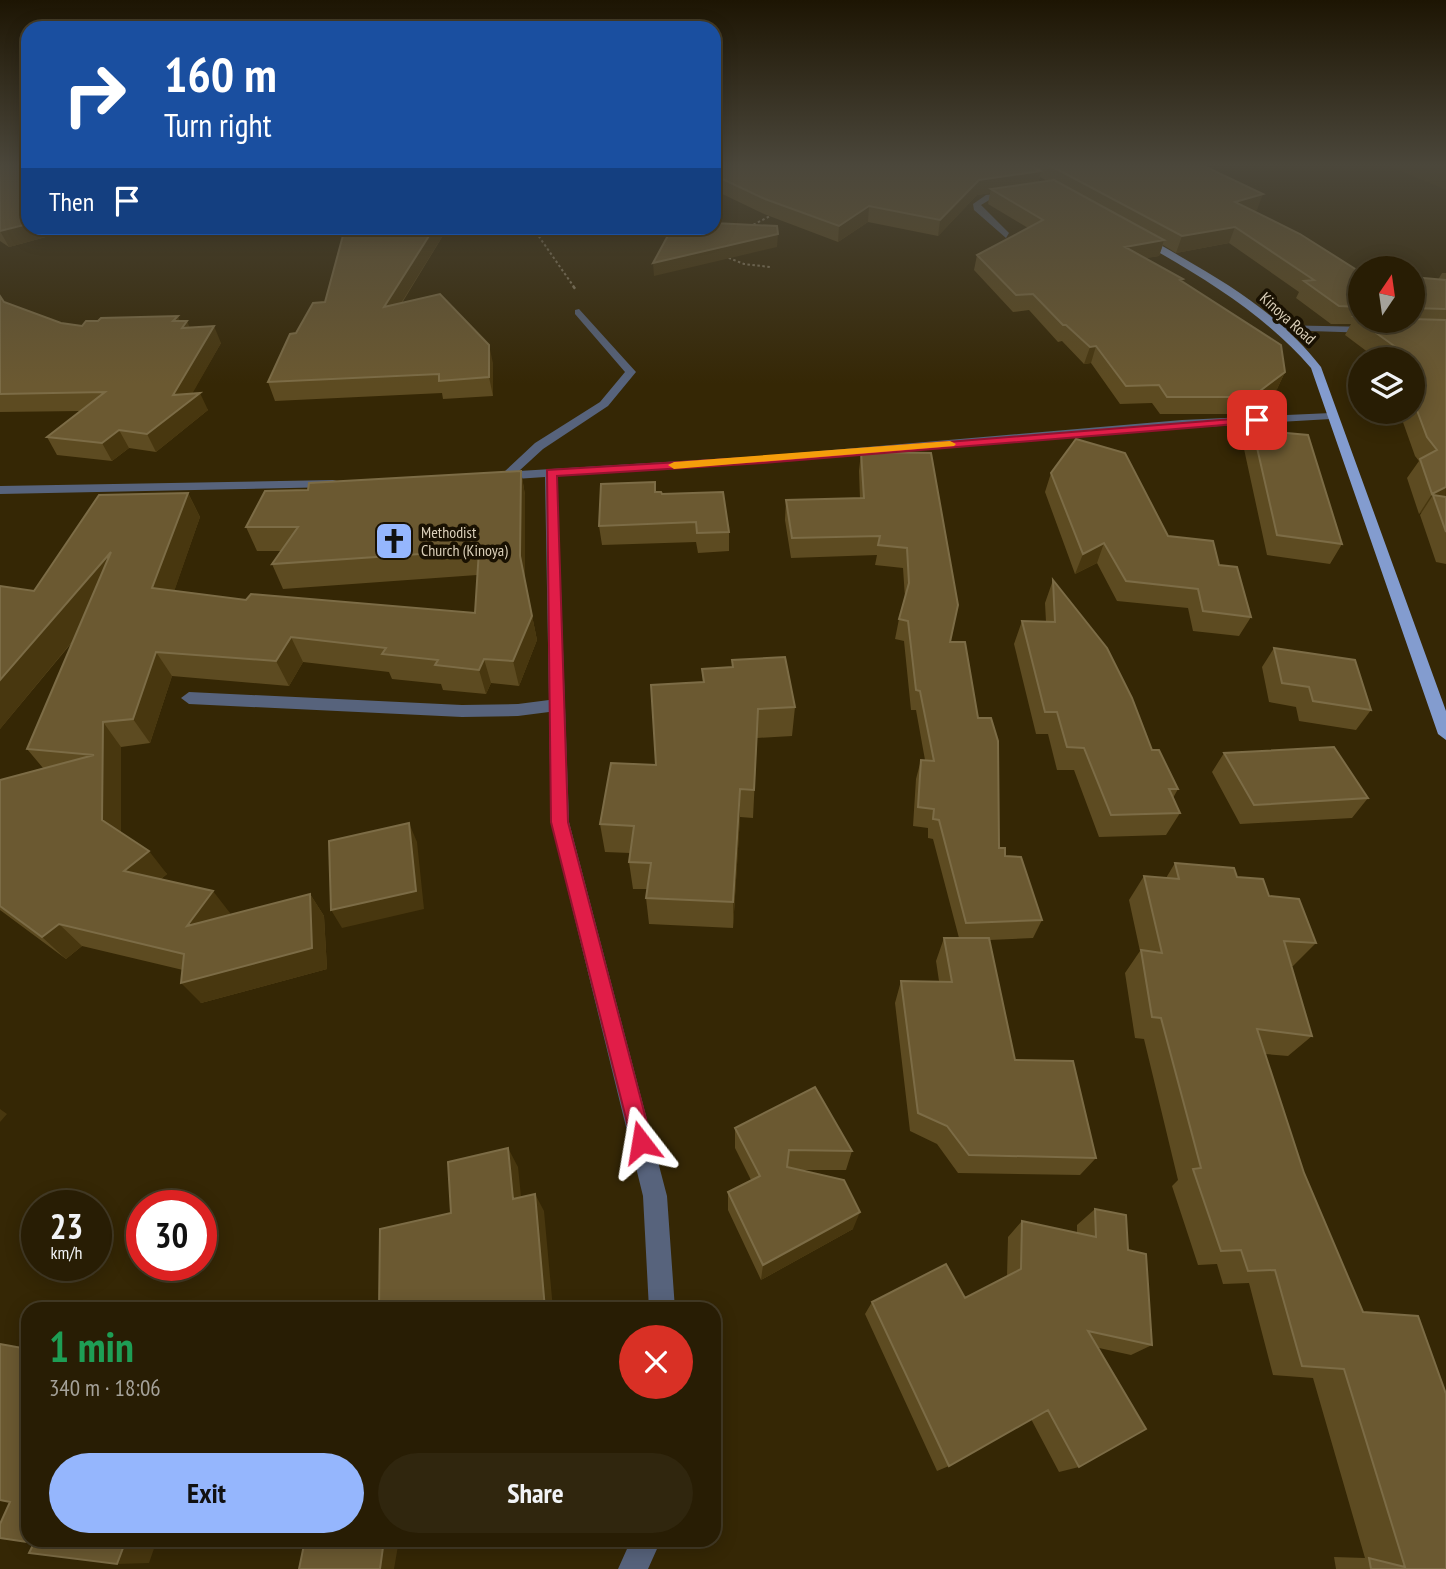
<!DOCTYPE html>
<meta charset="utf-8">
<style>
:root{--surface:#281d04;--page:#30260e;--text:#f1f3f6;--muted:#a5a29a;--line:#443b26;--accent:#95b6fd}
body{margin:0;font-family:"PT Sans Narrow",sans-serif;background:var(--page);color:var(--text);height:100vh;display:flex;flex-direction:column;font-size:26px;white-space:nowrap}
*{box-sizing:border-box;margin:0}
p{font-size:23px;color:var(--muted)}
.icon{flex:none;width:38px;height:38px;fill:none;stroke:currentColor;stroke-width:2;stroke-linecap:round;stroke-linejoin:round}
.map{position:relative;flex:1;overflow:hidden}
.side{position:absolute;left:21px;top:1302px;width:700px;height:245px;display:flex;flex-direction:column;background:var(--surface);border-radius:21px;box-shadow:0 4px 18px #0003,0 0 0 2px var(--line)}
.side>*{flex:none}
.banner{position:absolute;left:21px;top:21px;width:700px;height:214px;border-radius:21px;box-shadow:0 4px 18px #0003,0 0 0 2px var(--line);background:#1a4fa0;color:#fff;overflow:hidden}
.needle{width:46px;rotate:13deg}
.fabs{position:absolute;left:1348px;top:256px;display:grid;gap:14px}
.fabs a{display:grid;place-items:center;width:77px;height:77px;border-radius:50%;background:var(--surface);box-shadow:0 4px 18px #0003,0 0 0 2px var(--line);font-size:35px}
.speed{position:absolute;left:21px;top:1190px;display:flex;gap:14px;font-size:35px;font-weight:700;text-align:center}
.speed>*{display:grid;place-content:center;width:91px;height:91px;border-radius:50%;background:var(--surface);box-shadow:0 4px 18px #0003,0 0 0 2px var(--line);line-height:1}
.speed small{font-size:18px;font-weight:400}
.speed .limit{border:10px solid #d22;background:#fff;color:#111}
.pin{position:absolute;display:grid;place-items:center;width:60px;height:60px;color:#fff;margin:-30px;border-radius:14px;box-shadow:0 4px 10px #0006}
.me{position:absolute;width:77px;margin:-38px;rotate:346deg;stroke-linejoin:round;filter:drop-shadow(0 0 5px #0008)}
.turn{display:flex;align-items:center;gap:24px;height:147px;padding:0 28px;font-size:32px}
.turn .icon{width:91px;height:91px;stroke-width:2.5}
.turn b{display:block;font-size:49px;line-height:60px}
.then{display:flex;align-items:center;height:66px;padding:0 28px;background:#0003;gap:14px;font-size:26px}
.round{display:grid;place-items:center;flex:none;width:74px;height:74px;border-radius:37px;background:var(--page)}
.head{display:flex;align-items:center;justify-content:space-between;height:119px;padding:0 28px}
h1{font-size:42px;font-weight:800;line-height:52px;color:#1e9e55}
.action{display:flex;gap:14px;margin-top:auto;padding:14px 28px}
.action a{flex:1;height:80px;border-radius:42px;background:var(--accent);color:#111;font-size:28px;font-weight:800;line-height:80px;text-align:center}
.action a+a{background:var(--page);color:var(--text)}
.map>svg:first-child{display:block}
</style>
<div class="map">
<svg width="1446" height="1569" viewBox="0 0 1446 1569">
<rect width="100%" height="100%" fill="#352705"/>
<path fill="#413007" d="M 1387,165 L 1446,165 L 1446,190 Z"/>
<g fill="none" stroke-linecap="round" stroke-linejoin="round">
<path stroke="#8d8165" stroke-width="2" stroke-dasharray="2.5 2.5" stroke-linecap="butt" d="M 749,227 L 772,215
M 533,228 L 574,287
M 724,256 L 744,264 L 770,267"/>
<path stroke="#8d8165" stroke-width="2.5" stroke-dasharray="3.5 3.5" stroke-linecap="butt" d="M 573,286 L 576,290"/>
<path fill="#57637c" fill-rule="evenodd" d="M 1014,192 L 1014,196 L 991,199 L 981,205 L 1009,233 L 1006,238 L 974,210 L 973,204 L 986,195 Z
M 579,309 L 636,372 L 608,406 L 543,449 L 519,471 L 763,456 L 1182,420 L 1331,413 L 1337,416 L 1331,419 C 1073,433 816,460 557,476 L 569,822 L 667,1196 L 675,1309 L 649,1309 L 643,1196 L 551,822 L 549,712 L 518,716 L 462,717 L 189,704 L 181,698 L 189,692 L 462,705 L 518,704 L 549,700 L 545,477 L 500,480 L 494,476 L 504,472 L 535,443 L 600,402 L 625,372 L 575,314 L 575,310 Z
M 1274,325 L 1372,327 L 1377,330 L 1372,333 L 1278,330 L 1274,329 Z
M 333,480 L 337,481 L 337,487 L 0,494 L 0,486 Z
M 631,1540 L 661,1540 L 648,1569 L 618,1569 Z"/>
<path fill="#839ccf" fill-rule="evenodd" d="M 1140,235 C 1155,241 1169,250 1183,258 C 1234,287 1285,320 1321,367 L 1446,711 L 1446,740 L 1438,734 L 1311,368 C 1262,312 1201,276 1137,240 L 1136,238 Z"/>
</g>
<path fill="#5d4b21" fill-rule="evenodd" d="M 0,165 L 28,228 L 79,228 L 9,247 L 0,241 Z
M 714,165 L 1202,165 L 1257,210 L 1253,211 L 1360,272 L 1360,320 L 1412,320 L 1412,277 L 1438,280 L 1442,273 L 1446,273 L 1446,564 L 1436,562 L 1420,515 L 1422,512 L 1419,514 L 1407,478 L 1419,461 L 1415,456 L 1399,411 L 1412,411 L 1412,359 L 1377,359 L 1345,335 L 1351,324 L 1331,324 L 1296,298 L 1299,292 L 1229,243 L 1176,253 L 1163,245 L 1159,256 L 1145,258 L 1183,279 L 1182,282 L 1285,372 L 1277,389 L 1244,414 L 1160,414 L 1152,403 L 1120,404 L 1091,363 L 1084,364 L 1062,341 L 1058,342 L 1029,310 L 1013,312 L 974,270 L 977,255 L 1028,228 L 988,204 L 990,193 L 977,195 L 938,236 L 868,222 L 838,242 L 764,214 L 714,190 ZM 1040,177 L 1047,181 L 1038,182 Z
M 345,228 L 466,228 L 447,229 L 402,303 L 493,363 L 493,396 L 443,399 L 442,393 L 275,401 L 268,382 L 296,333 L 325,302 Z
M 0,296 L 4,302 L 61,323 L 82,326 L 180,321 L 189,327 L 221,343 L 192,393 L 208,410 L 156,452 L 129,448 L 112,461 L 57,455 L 47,437 L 81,411 L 0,412 Z
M 1253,430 L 1342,544 L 1330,564 L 1267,555 L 1244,449 Z
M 861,452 L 950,642 L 999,848 L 1005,856 L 1042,920 L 1033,938 L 989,940 L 1015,1060 L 1096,1158 L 1080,1175 L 958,1173 L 937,1144 L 910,1131 L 895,1003 L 901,981 L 939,981 L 936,961 L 944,938 L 959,938 L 933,839 L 928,838 L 928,828 L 913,826 L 916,779 L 921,760 L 925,760 L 916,710 L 911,710 L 904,641 L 895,639 L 899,619 L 905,598 L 903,568 L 875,565 L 877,555 L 791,558 L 785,520 L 786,500 L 860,499 L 859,471 Z
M 521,471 L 525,495 L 525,581 L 537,640 L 519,686 L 491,683 L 486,694 L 443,690 L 441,684 L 392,679 L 389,672 L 303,662 L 289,686 L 172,676 L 150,743 L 121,747 L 121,833 L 167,874 L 161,879 L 230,913 L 228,915 L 310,894 L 324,916 L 327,969 L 201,1003 L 183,970 L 82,946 L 66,959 L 0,910 L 0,780 L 43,768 L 27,749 L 74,640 L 0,729 L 0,586 L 34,591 L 188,493 L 200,517 L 174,591 L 246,600 L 475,613 L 477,575 L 283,589 L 272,564 L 281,551 L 257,551 L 246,527 L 308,490 Z
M 1051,473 L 1219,565 L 1251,617 L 1239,636 L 1193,631 L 1188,608 L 1117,601 L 1097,563 L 1075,574 L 1045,492 Z
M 656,492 L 729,532 L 729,551 L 698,553 L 696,542 L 602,545 L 599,526 Z
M 1053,580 L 1152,750 L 1178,789 L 1173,798 L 1180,813 L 1166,835 L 1099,837 L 1074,770 L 1057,770 L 1048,734 L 1036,734 L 1014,644 L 1022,621 L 1046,622 L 1045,603 Z
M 1274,648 L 1371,710 L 1356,730 L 1299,721 L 1296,707 L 1269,702 L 1262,667 Z
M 732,660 L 795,707 L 792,736 L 757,738 L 753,818 L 740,817 L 733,928 L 649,924 L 646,898 L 647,889 L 633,889 L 629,862 L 630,853 L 605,852 L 600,824 L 656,765 L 703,682 L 702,669 L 732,667 Z
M 1224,753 L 1368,798 L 1352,818 L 1240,824 L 1212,772 Z
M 1175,863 L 1237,877 L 1269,896 L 1316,943 L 1293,966 L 1291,966 L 1312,1036 L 1288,1056 L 1265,1054 L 1304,1173 L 1446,1569 L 1336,1569 L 1334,1557 L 1365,1558 L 1313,1378 L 1273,1375 L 1249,1283 L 1223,1284 L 1217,1264 L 1198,1265 L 1172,1186 L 1178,1180 L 1144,1039 L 1135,1038 L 1125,973 L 1140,951 L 1129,900 L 1144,876 L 1166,878 Z
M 735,1128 L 852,1151 L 846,1170 L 797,1170 L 853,1229 L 761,1280 L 728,1210 L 728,1192 L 751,1180 L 735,1148 Z
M 1095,1209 L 1128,1250 L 1152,1345 L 1131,1355 L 1099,1348 L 1079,1467 L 1059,1472 L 1031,1419 L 949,1466 L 937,1471 L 865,1314 L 872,1302 L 965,1298 L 1007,1276 L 1008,1237 L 1022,1221 L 1077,1233 L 1077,1225 Z"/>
<path fill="#48370f" d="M 1041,171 L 1037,186 L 991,189 L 990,193 L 977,195 L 938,236 L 940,220 L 979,180 Z
M 1263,194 L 1257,210 L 1229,218 L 1235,202 Z
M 869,206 L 868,222 L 838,242 L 839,226 Z
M 28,224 L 28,228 L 79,228 L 9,247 L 0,231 Z
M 1235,227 L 1229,243 L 1176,253 L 1182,236 Z
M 434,228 L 447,228 L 447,229 L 388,324 L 384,307 Z
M 778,234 L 777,247 L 654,276 L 653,263 Z
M 1164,240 L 1159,256 L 1120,263 L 1125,247 Z
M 178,316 L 182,327 L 187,321 L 194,338 L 173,321 Z
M 214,326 L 221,343 L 187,403 L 200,393 L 208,410 L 156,452 L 147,434 L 173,395 Z
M 489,345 L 493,363 L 493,396 L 489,377 Z
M 1096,346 L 1091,363 L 1084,364 L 1090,347 Z
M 1285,372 L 1277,389 L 1244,414 L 1252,397 Z
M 119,430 L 129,448 L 112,461 L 102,443 Z
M 521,471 L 525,495 L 525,581 L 537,640 L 519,686 L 513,661 L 520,556 Z
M 1446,487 L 1446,499 L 1433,495 L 1422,512 L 1419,514 L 1432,494 Z
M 188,493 L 200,517 L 167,612 L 152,588 Z
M 1104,543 L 1097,563 L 1075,574 L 1083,554 Z
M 111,552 L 126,576 L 0,729 L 0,680 Z
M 291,637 L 303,662 L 289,686 L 276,661 Z
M 156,652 L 172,676 L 150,743 L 133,719 Z
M 484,659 L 491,683 L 486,694 L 479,670 Z
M 103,722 L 121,747 L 121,844 L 102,820 Z
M 740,789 L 740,817 L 733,928 L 733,902 Z
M 409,823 L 417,842 L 424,909 L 342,928 L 331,910 Z
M 149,851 L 167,874 L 144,893 L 124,871 Z
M 213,891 L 230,913 L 205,948 L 187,926 Z
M 310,894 L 324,916 L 327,969 L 201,1003 L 181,983 Z
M 59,924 L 82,946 L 66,959 L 42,937 Z
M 0,1109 L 7,1114 L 0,1122 Z
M 508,1148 L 518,1167 L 523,1216 L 513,1199 Z
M 535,1194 L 544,1211 L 553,1309 L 545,1309 Z
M 860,1212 L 853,1229 L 761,1280 L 763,1265 Z
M 126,1540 L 157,1540 L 149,1563 L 117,1564 Z
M 384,1540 L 399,1540 L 394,1569 L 380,1569 Z"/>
<path fill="#6b5931" stroke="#7c6c46" stroke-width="2" d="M 0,165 L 28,165 L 28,224 L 0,231 Z
M 714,165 L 1030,165 L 1041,171 L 979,180 L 940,220 L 869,206 L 839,226 L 765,199 L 714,175 Z
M 1049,165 L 1202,165 L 1263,194 L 1235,202 L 1300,234 L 1360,272 L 1360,307 L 1339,306 L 1304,281 L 1314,280 L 1235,227 L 1182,236 Z
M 1054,180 L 1164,240 L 1125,247 L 1183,279 L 1180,280 L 1281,345 L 1285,372 L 1252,397 L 1167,397 L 1159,385 L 1126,386 L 1096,346 L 1090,347 L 1066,325 L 1063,325 L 1033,294 L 1016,295 L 977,255 L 1043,220 L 991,189 Z
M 714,223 L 777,226 L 778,234 L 653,263 L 672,228 L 714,228 Z
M 345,228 L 434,228 L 384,307 L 440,294 L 489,345 L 489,377 L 439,381 L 439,374 L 268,382 L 290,334 L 296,333 L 313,303 L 325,302 Z
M 1412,277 L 1446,280 L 1446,309 L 1412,308 Z
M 0,296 L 4,302 L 61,323 L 82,326 L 86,321 L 98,321 L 101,318 L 178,316 L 173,321 L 187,321 L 182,328 L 214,326 L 173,395 L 200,393 L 147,434 L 119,430 L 102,443 L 47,437 L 105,392 L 0,394 Z
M 1354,317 L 1360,317 L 1360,320 L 1412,320 L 1412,319 L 1446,320 L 1446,487 L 1432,494 L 1420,459 L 1437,450 L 1427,437 L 1412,397 L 1412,359 L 1398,359 L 1397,356 L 1411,358 Z
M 1253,430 L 1308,435 L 1342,544 L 1277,535 Z
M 1076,439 L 1125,453 L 1168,536 L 1213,541 L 1219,565 L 1237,567 L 1251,617 L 1203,611 L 1198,589 L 1126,581 L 1104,543 L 1083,554 L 1051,473 Z
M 861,452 L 931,453 L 958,605 L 950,642 L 965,642 L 978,718 L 991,718 L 998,741 L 999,848 L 1005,848 L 1005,856 L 1021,857 L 1042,920 L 966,923 L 939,820 L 933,819 L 934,809 L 918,807 L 921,760 L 934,761 L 920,691 L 916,690 L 908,621 L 899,619 L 909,583 L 907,548 L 878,545 L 880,536 L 792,538 L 786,500 L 864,498 Z
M 521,471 L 520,556 L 532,616 L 513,661 L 484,659 L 479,670 L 435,665 L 438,660 L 382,654 L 386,648 L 291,637 L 276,661 L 156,652 L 133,719 L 103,722 L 102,820 L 149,851 L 124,871 L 213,891 L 187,926 L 310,894 L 312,948 L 181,983 L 184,954 L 59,924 L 42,937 L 0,906 L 0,780 L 94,755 L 27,749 L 111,552 L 0,680 L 0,586 L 34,591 L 99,495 L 188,493 L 152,588 L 246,600 L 251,594 L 475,613 L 479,550 L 272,564 L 298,527 L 246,527 L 265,491 L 308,490 L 309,483 Z
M 655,482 L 655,492 L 661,492 L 662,494 L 723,492 L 729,532 L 697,533 L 696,522 L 599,526 L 601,484 Z
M 1433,495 L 1446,497 L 1446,532 Z
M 1053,580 L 1107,648 L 1132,698 L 1152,750 L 1159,750 L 1178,789 L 1169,789 L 1180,813 L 1111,815 L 1084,748 L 1067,747 L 1057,712 L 1045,712 L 1022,621 L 1055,622 Z
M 1274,648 L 1355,660 L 1371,710 L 1313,701 L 1309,687 L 1282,683 Z
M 785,657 L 795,707 L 758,709 L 754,790 L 740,789 L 733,902 L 646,898 L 651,863 L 629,862 L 634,826 L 600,824 L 611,763 L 656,765 L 651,685 L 704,682 L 702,669 L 733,667 L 732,660 Z
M 1334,747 L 1368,798 L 1254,805 L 1224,753 Z
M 409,823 L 416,891 L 331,910 L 329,841 Z
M 1175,863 L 1234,868 L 1237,877 L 1263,879 L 1269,896 L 1299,899 L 1316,943 L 1284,941 L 1312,1036 L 1257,1029 L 1304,1173 L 1363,1312 L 1418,1316 L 1446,1394 L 1446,1569 L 1371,1569 L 1369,1558 L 1405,1567 L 1344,1369 L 1302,1366 L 1275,1270 L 1248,1271 L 1241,1250 L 1221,1251 L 1193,1169 L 1201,1168 L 1161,1018 L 1152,1017 L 1141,950 L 1162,953 L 1144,876 L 1179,879 Z
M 944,938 L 989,938 L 1015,1060 L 1073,1061 L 1096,1158 L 969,1155 L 947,1126 L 918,1113 L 901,981 L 952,982 Z
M 815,1087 L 852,1151 L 789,1150 L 787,1167 L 844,1180 L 860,1212 L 763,1265 L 728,1192 L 760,1176 L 735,1128 Z
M 508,1148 L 513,1199 L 535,1194 L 545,1309 L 379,1309 L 380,1229 L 451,1213 L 448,1162 Z
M 1095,1209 L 1126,1215 L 1128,1250 L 1146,1254 L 1152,1345 L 1088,1331 L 1146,1429 L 1079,1467 L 1048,1410 L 949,1466 L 872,1302 L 946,1264 L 965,1298 L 1021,1269 L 1022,1221 L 1096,1237 Z
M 0,1344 L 28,1349 L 28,1540 L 126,1540 L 117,1564 L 29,1553 L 34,1543 L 0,1538 L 0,1524 L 10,1502 L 0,1500 Z
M 305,1540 L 384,1540 L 380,1569 L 299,1569 Z"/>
<linearGradient id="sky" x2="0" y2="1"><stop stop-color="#1d1503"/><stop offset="0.43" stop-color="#4b473b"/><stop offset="1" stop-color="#4b473b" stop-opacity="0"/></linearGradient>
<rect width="1446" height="384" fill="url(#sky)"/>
<path fill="#e11d48" stroke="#92132f" stroke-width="2" d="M 1257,417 L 1260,418 L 1260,422 L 763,463 L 557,476 L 568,822 L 652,1142 L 649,1150 L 641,1153 L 634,1150 L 551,822 L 547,470 L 763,457 Z"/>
<path fill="#f59e0b" d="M 950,441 L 956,444 L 954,446 L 674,469 L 668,465 L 674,462 Z"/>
<defs>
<symbol id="church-square" viewBox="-11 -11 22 22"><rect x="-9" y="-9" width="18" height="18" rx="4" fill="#95b6fd" stroke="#191102"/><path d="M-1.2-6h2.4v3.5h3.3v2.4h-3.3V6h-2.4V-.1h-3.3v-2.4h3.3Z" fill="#111"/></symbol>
</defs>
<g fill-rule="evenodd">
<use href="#church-square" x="372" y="519" width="44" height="44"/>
</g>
<g text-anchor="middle" stroke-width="7" stroke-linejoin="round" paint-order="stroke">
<g font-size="16" fill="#dbd0ba" stroke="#191102">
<text transform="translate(1288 318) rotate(42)" y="6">Kinoya Road</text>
</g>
<g font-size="16" fill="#dbd0ba" stroke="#191102" text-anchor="start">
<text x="421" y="538">Methodist<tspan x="421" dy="18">Church (Kinoya)</tspan></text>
</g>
</g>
</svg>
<div class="fabs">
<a><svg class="needle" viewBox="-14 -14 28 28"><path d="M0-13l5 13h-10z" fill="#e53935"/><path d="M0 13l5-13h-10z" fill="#a5a29a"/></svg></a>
<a><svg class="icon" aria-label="layers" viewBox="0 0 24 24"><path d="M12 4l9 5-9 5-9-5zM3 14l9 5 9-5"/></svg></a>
</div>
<div class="speed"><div>23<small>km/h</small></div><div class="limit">30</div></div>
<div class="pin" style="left:1257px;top:420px;background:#d93025"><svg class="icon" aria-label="arrive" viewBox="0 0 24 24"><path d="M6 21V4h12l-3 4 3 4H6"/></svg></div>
<svg class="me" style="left:641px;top:1142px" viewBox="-20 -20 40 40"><path d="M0-17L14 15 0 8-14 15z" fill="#e11d48" stroke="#fff" stroke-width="4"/></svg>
<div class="banner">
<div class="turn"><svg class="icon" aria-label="right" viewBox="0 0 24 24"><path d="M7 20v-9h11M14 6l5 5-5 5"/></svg><div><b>160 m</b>Turn right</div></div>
<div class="then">Then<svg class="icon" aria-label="arrive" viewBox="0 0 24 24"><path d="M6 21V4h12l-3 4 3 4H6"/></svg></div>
</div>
<section class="side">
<div class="head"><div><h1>1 min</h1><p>340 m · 18:06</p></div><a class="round" style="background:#d93025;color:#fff"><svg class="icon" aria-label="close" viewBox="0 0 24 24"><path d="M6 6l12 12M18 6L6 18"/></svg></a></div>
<div class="action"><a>Exit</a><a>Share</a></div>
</section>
</div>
